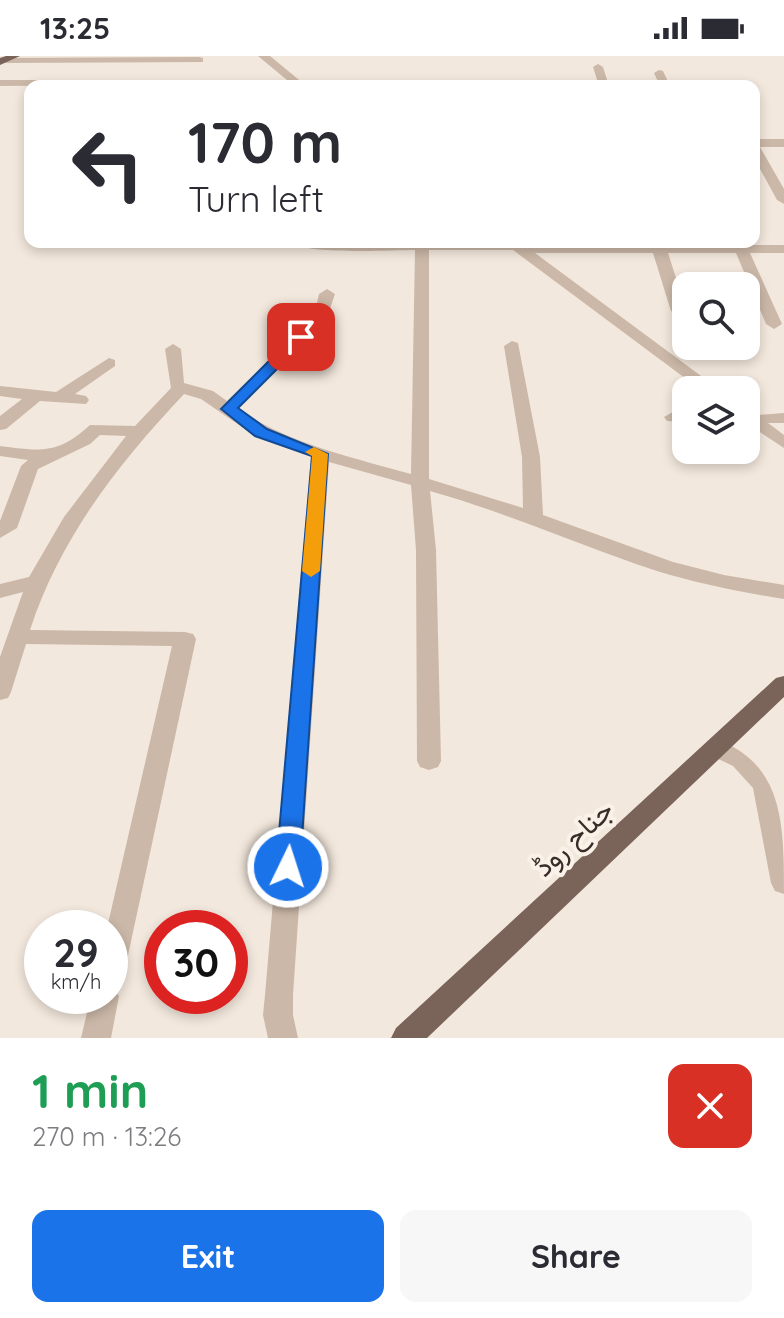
<!DOCTYPE html>
<meta charset="utf-8">
<style>
:root{--surface:#fff;--page:#f7f7f7;--text:#2b2b33;--muted:#7c7c81;--accent:#1a73e8}
body{margin:0;font-family:Quicksand,Vazirmatn,sans-serif;background:var(--page);color:var(--text);height:100vh;display:flex;flex-direction:column;font-size:30px;white-space:nowrap}
*{box-sizing:border-box;margin:0}
p{font-size:26px;color:var(--muted)}
.icon{flex:none;width:44px;height:44px;fill:none;stroke:currentColor;stroke-width:2;stroke-linecap:round;stroke-linejoin:round}
.map{position:relative;height:982px;overflow:hidden}
.details{display:flex;flex-direction:column;background:var(--surface);flex:1}
.details>*{flex:none}
.banner{position:absolute;left:24px;top:24px;width:736px;height:168px;border-radius:16px;box-shadow:0 4px 12px #0003;background:#fff;color:var(--text);overflow:hidden}
.buttons{position:absolute;left:672px;top:216px;display:grid;gap:16px}
.buttons a{display:grid;place-items:center;width:88px;height:88px;border-radius:16px;background:var(--surface);box-shadow:0 4px 12px #0003;font-size:40px}
.speed{position:absolute;left:24px;top:854px;display:flex;gap:16px;font-size:40px;font-weight:700;text-align:center}
.speed>*{display:grid;place-content:center;width:104px;height:104px;border-radius:50%;background:var(--surface);box-shadow:0 4px 12px #0003;line-height:1}
.speed small{font-size:20px;font-weight:400}
.speed .limit{border:12px solid #d22;background:#fff;color:#111}
.pin{position:absolute;display:grid;place-items:center;width:68px;height:68px;color:#fff;margin:-34px;border-radius:16px;box-shadow:0 4px 12px #0006}
.me{position:absolute;width:88px;margin:-44px;rotate:4deg;stroke-linejoin:round;filter:drop-shadow(0 0 6px #0008)}
.turn{display:flex;align-items:center;gap:28px;height:168px;padding:0 32px;font-size:36px}
.turn .icon{width:104px;height:104px;stroke-width:2.5}
.turn b{display:block;font-size:56px;line-height:68px}
.round{display:grid;place-items:center;flex:none;width:84px;height:84px;border-radius:16px;background:var(--page)}
.summary{display:flex;align-items:center;justify-content:space-between;height:136px;padding:0 32px}
h1{font-size:48px;font-weight:800;line-height:60px;color:#1e9e55}
.cta{display:flex;gap:16px;margin-top:auto;padding:16px 32px}
.cta a{flex:1;height:92px;border-radius:16px;background:var(--accent);color:#fff;font-size:32px;font-weight:800;line-height:92px;text-align:center}
.cta a+a{background:var(--page);color:var(--text)}
.status{display:flex;justify-content:space-between;align-items:center;height:56px;padding:0 40px;background:var(--surface);direction:ltr}
.status svg{height:22px;fill:currentColor}
.map>svg:first-child{display:block}
</style>
<div class="status"><b>13:25</b><svg viewBox="0 0 49 12"><path d="M0 12V9h3v3zM5 12V6h3v6zM10 12V3h3v9zM15 12V0h3v12zM26 1h20v11H26zM47 4h2v5h-2z"/></svg></div>
<div class="map">
<svg width="784" height="982" viewBox="0 0 784 982">
<rect width="100%" height="100%" fill="#f3e8dd"/>
<g fill="none" stroke-linecap="round" stroke-linejoin="round">
<path fill="#cbb8a8" fill-rule="evenodd" d="M 258,0 L 270,0 L 304,28 L 0,30 L 0,24 L 287,24 Z
M 199,1 L 203,2 L 203,6 L 0,7 L 3,2 Z
M 598,8 L 603,11 L 609,30 L 599,30 L 593,11 Z
M 659,14 L 663,15 L 670,30 L 660,30 L 654,17 Z
M 754,83 L 784,83 L 784,91 L 760,91 L 784,133 L 784,148 L 777,144 L 754,102 Z
M 290,186 L 516,186 L 523,189 L 651,189 L 650,186 L 732,189 L 731,186 L 745,186 L 746,189 L 784,189 L 784,197 L 750,197 L 782,268 L 774,273 L 766,268 L 736,197 L 668,197 L 686,253 L 684,258 L 679,260 L 671,255 L 653,197 L 535,197 L 720,334 L 701,334 L 513,194 L 429,194 L 429,423 L 523,452 L 522,401 L 504,290 L 512,285 L 518,287 L 540,401 L 543,459 L 673,506 L 724,519 L 784,529 L 784,543 C 741,536 699,528 657,515 C 581,490 508,457 430,435 L 436,494 L 441,705 L 438,711 L 429,714 L 420,711 L 417,705 L 416,494 L 411,429 L 329,406 L 293,939 L 293,959 L 298,982 L 268,982 L 263,959 L 265,939 L 311,401 L 255,380 L 201,343 L 184,338 C 118,408 60,482 30,574 L 185,576 L 193,578 L 196,583 L 124,918 L 120,927 L 112,930 L 119,940 L 111,982 L 81,982 L 91,940 L 110,940 L 110,872 L 107,872 L 172,590 L 26,588 L 11,636 L 8,642 L 0,644 L 0,601 L 23,536 L 0,542 L 0,528 L 29,521 L 64,461 L 126,380 L 100,379 L 90,388 L 38,413 L 17,472 L 0,482 L 0,465 L 21,410 L 28,404 L 0,400 L 0,390 C 41,395 57,399 90,369 L 135,370 L 171,332 L 165,293 L 173,288 L 181,293 L 184,327 L 213,335 L 227,345 L 314,260 L 319,238 L 327,233 L 335,238 L 326,264 L 238,353 C 290,388 351,401 411,418 L 415,194 C 390,194 306,199 290,186 Z
M 109,302 L 115,304 L 115,310 L 75,338 L 86,340 L 89,344 L 86,348 L 40,345 L 6,373 L 0,374 L 0,360 L 22,343 L 0,340 L 0,330 L 56,336 Z
M 746,354 L 757,359 L 784,357 L 784,367 L 768,367 L 784,379 L 784,392 L 746,367 Z
M 673,356 L 686,356 L 686,366 L 667,365 L 664,361 Z
M 716,683 C 784,708 784,769 784,838 L 775,835 L 771,827 L 753,732 L 733,710 L 708,698 L 704,692 L 708,686 Z"/>
<path fill="#7a6459" fill-rule="evenodd" d="M 6,0 L 20,0 L 0,9 L 0,2 Z
M 784,620 L 784,641 L 427,982 L 391,982 L 396,972 L 776,622 Z"/>
</g>
<path fill="#1a73e8" stroke="#114b97" stroke-width="2" d="M 301,277 L 306,278 L 306,284 L 238,352 L 267,373 L 328,398 L 300,811 L 297,818 L 288,821 L 280,818 L 276,811 L 312,400 L 255,380 L 221,353 L 296,278 Z"/>
<path fill="#f59e0b" d="M 314,391 L 328,398 L 320,515 L 311,521 L 302,515 L 312,400 L 305,396 Z"/>
<g text-anchor="middle" stroke-width="8" stroke-linejoin="round" paint-order="stroke">
<g font-size="28" fill="#382d28" stroke="#faf2e9">
<text transform="translate(573 782) rotate(-43)" y="10">جناح روڈ</text>
</g>
</g>
</svg>
<div class="buttons">
<a><svg class="icon" aria-label="search" viewBox="0 0 24 24"><circle cx="10" cy="10" r="6"/><path d="M15 15l6 6"/></svg></a>
<a><svg class="icon" aria-label="layers" viewBox="0 0 24 24"><path d="M12 4l9 5-9 5-9-5zM3 14l9 5 9-5"/></svg></a>
</div>
<div class="speed"><div>29<small>km/h</small></div><div class="limit">30</div></div>
<div class="pin" style="left:301px;top:281px;background:#d93025"><svg class="icon" aria-label="arrive" viewBox="0 0 24 24"><path d="M6 21V4h12l-3 4 3 4H6"/></svg></div>
<svg class="me" style="left:288px;top:811px" viewBox="-20 -20 40 40"><circle r="17" fill="#1a73e8" stroke="#fff" stroke-width="3"/><path d="M0-11L8 9 0 5-8 9z" fill="#fff"/></svg>
<div class="banner">
<div class="turn"><svg class="icon" aria-label="left" viewBox="0 0 24 24"><path d="M17 20v-9H6M10 6l-5 5 5 5"/></svg><div><b>170 m</b>Turn left</div></div>
</div>
</div>
<section class="details">
<div class="summary"><div><h1>1 min</h1><p>270 m · 13:26</p></div><a class="round" style="background:#d93025;color:#fff"><svg class="icon" aria-label="close" viewBox="0 0 24 24"><path d="M6 6l12 12M18 6L6 18"/></svg></a></div>
<div class="cta"><a>Exit</a><a>Share</a></div>
</section>
